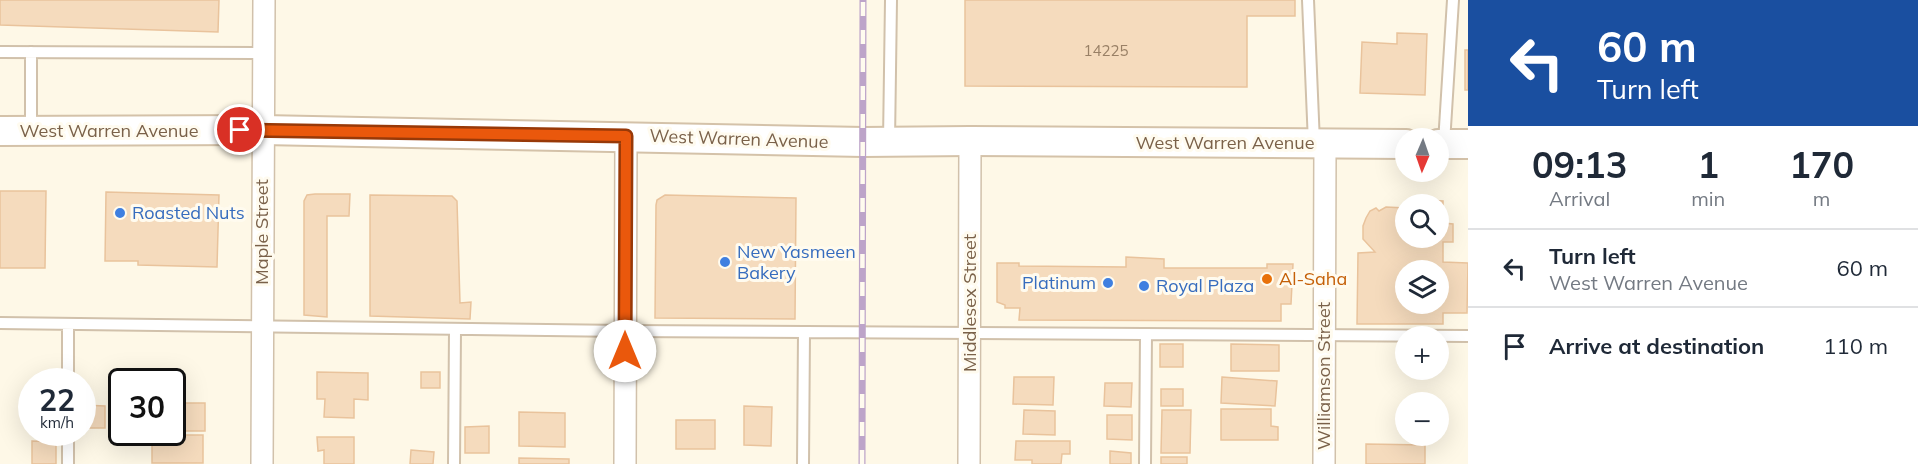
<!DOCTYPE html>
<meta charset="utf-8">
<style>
:root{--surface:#fff;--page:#f6f6f7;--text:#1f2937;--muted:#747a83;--line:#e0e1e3}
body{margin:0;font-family:Mulish,sans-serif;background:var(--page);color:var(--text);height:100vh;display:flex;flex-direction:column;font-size:22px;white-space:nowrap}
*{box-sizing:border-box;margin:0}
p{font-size:20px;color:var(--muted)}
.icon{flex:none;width:33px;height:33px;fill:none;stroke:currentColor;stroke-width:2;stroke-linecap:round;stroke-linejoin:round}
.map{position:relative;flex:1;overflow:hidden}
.panel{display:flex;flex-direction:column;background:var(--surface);width:450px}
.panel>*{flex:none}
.top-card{background:#1a4fa0;color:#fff;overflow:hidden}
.needle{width:39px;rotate:182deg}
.controls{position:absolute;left:1395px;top:128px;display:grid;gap:12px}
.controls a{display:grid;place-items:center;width:54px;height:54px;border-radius:50%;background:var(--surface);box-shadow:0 6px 24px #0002;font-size:30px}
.speed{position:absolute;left:18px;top:368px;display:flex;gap:12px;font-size:30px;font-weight:700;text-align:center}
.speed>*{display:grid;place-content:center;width:78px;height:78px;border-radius:50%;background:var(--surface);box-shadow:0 6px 24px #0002;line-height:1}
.speed small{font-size:15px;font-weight:400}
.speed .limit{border:3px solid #111;border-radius:9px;background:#fff;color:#111}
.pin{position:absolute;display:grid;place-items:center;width:51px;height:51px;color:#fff;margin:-26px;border:3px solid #fff;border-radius:50%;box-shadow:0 2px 6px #0007}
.me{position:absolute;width:66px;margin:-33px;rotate:0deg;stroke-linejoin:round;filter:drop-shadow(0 0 4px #0008)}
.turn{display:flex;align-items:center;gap:21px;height:126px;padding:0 30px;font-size:27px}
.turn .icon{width:78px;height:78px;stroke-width:2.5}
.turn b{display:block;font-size:42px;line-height:51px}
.eta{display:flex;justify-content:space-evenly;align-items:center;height:102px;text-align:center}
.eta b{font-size:36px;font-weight:700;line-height:42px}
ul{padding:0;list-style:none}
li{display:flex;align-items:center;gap:18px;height:78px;padding:0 30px;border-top:2px solid var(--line)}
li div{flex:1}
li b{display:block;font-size:22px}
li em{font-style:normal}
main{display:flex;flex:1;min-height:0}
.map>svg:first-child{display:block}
</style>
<main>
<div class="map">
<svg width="1468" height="464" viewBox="0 0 1468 464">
<rect width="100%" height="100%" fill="#fef8e7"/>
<path fill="#f5dbbd" stroke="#e9c39c" stroke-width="1.5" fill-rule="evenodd" d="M 0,0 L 219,0 L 218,32 L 0,25 Z
M 965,0 L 1295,0 L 1295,16 L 1247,16 L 1247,87 L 965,86 Z
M 1397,33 L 1427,34 L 1425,95 L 1360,93 L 1362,42 L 1397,44 Z
M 1465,50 L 1468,50 L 1468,90 L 1465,90 Z
M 0,191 L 46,191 L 45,268 L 0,268 Z
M 106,192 L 219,195 L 217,267 L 138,265 L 138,261 L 105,261 Z
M 315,194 L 350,194 L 349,216 L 327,216 L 327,317 L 304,315 L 304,201 L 307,195 Z
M 370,195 L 452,196 L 457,201 L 460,303 L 471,302 L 470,319 L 370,316 Z
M 665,195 L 796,198 L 795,319 L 655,318 L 656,205 L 657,200 Z
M 1426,200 L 1443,201 L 1443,223 L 1453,224 L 1453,242 L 1443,242 L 1443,262 L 1468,263 L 1467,313 L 1443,313 L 1443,324 L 1357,324 L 1358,253 L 1375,252 L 1363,239 L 1363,226 L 1366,218 L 1370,211 L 1376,208 L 1379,211 L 1386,207 L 1406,208 L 1406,237 L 1438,237 L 1438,204 L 1423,204 ZM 1406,270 L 1438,270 L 1438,303 L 1406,303 Z
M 1126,257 L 1164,259 L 1164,268 L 1267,268 L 1267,264 L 1293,264 L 1291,304 L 1281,304 L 1281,321 L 1019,320 L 1020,308 L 1005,308 L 1005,305 L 997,302 L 997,263 L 1019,263 L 1019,266 L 1126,267 Z
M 1160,344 L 1183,344 L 1183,367 L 1160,367 Z
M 1231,344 L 1279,345 L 1279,371 L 1231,371 Z
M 317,372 L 368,373 L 368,400 L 354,399 L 354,418 L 324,417 L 325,399 L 317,399 Z
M 421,372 L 440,372 L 440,388 L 421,388 Z
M 1014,377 L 1054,377 L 1053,405 L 1013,404 Z
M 1222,377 L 1277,381 L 1275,406 L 1221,403 Z
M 1105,383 L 1132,383 L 1131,407 L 1104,406 Z
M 1161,389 L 1183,389 L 1183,406 L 1161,406 Z
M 172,403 L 205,403 L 205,431 L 172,431 Z
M 82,405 L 105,406 L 105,428 L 82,428 Z
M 744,406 L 772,407 L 771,446 L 744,445 Z
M 1221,409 L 1271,409 L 1271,426 L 1278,427 L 1278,440 L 1221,440 Z
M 1024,410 L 1055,411 L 1055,435 L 1023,434 Z
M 1162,410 L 1191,410 L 1190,453 L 1161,453 Z
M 519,412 L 565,413 L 565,447 L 519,446 Z
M 1107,415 L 1132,415 L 1132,440 L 1107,439 Z
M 676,420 L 715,420 L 715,449 L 676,449 Z
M 489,426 L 489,453 L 465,453 L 465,427 Z
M 152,435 L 203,435 L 203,463 L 152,463 Z
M 317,437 L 354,437 L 354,464 L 324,464 L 324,450 L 318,451 Z
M 32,441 L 56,442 L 56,464 L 32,464 Z
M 1016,441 L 1070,441 L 1070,454 L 1062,454 L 1061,464 L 1032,464 L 1032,460 L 1015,460 Z
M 1366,444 L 1425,445 L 1425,464 L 1366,464 Z
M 411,450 L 434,452 L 433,464 L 410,464 Z
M 1110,451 L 1131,453 L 1131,464 L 1110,464 Z
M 1161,457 L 1187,457 L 1187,464 L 1161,464 Z
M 519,458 L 569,459 L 569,464 L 519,464 Z"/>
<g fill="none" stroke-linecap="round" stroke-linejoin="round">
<defs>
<path id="lane" d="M 1308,0 L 1314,143
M 0,52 L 263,53
M 31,52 L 31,131
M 889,141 L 891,0
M 1444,143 L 1453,0
M 0,323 L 625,331 L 1468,336
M 68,381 L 68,324
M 68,464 L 68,432
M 454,464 L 455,330
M 803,464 L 804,332
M 1145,464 L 1146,334"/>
<path id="street" d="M 262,464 L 264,0
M 625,464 L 626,136
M 969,464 L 970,141
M 1324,464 L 1325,143"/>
<path id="secondary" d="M 0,131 L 263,130 L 863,142 L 970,141 L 1406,144
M 1438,144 L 1468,144"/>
</defs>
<use href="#lane" stroke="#d1c1ab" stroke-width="14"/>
<use href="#street" stroke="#d1c1ab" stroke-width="24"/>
<use href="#secondary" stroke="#d4c2a9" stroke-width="32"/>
<use href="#lane" stroke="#fff" stroke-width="10"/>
<use href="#street" stroke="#fff" stroke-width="21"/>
<use href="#secondary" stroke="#fff" stroke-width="28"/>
<defs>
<path id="rail" d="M 862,464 L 863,0"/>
</defs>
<use href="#rail" stroke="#bda4c9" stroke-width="7"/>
<use href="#rail" stroke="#fffbef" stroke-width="4.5" stroke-dasharray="14" stroke-linecap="butt"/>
</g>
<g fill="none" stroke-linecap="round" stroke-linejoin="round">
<defs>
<path id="route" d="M 240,130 L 626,136 L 625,351"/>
</defs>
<use href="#route" stroke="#983908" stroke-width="15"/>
<use href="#route" stroke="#ea580c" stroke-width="10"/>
</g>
<g fill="#3f7fe0" stroke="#fffbef" stroke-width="2">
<circle cx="120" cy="213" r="6"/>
<circle cx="725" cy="262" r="6"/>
<circle cx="1108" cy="283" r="6"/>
<circle cx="1144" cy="286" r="6"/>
</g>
<circle fill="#e8710a" stroke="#fffbef" stroke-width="2" cx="1267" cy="279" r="6"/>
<g text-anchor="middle" stroke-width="6" stroke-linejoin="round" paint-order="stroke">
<g font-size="15" fill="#998066">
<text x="1106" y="56">14225</text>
</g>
<g font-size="18" fill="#7a6149" stroke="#fffbef">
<text x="109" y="137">West Warren Avenue</text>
<text transform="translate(739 139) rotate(2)" y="6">West Warren Avenue</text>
<text x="1225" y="149">West Warren Avenue</text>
<text transform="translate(262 232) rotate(-90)" y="6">Maple Street</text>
<text transform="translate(970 303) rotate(-90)" y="6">Middlesex Street</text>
<text transform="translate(1324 376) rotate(-90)" y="6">Williamson Street</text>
</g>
<g font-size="18" fill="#366cbe" stroke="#fffbef" text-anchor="start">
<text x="132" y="219">Roasted Nuts</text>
<text x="737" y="258">New Yasmeen<tspan x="737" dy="21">Bakery</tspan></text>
<text x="1096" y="289" text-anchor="end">Platinum</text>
<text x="1156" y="292">Royal Plaza</text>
</g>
<g font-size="18" fill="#c56008" stroke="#fffbef" text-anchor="start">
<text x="1279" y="285">Al-Saha</text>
</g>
</g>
</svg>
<div class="controls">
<a><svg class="needle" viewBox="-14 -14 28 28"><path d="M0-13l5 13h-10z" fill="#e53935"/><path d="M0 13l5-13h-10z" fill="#747a83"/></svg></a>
<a><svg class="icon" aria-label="search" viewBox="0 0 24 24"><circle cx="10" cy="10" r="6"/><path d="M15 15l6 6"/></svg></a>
<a><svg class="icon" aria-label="layers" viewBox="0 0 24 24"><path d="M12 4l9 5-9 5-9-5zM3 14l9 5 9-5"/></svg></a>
<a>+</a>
<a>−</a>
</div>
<div class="speed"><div>22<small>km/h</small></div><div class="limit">30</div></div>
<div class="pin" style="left:240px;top:130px;background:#d93025"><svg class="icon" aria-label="arrive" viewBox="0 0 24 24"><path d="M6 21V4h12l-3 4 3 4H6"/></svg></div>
<svg class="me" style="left:625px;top:351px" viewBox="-20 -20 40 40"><circle r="19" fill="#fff"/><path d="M0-13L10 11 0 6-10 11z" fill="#ea580c"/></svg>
</div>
<section class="panel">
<div class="top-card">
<div class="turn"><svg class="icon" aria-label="left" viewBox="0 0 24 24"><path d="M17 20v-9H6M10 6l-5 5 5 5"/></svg><div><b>60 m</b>Turn left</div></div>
</div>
<div class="eta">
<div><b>09:13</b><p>Arrival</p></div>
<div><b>1</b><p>min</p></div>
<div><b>170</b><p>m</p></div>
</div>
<ul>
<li><svg class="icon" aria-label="left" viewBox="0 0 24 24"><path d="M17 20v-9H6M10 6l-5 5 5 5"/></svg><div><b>Turn left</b><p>West Warren Avenue</p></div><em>60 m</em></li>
<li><svg class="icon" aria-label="arrive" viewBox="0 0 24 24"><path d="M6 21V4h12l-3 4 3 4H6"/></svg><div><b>Arrive at destination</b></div><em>110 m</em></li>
</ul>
</section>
</main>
